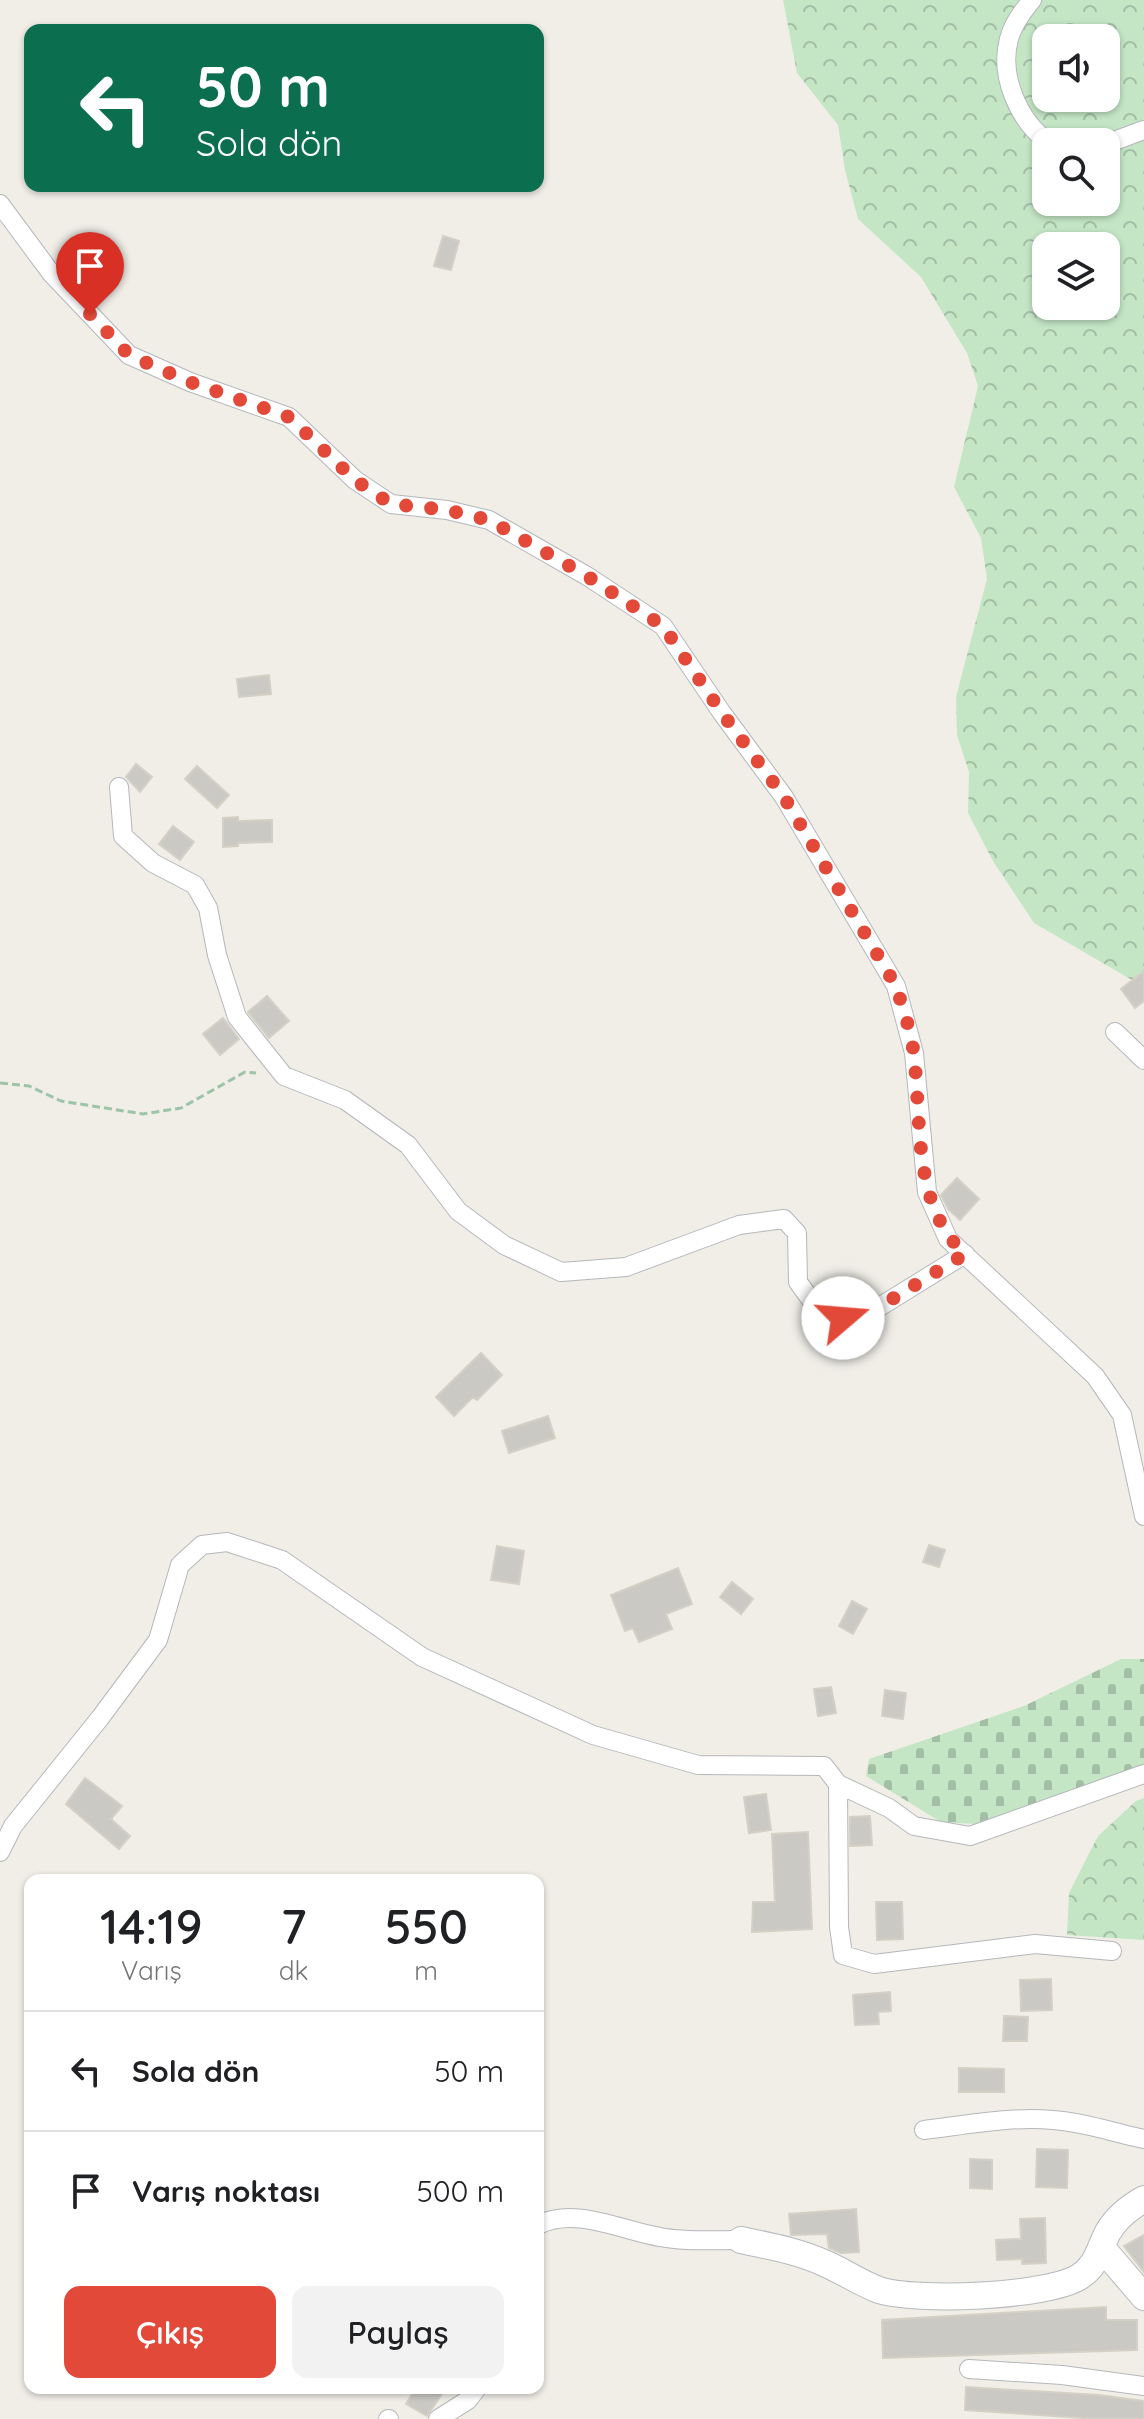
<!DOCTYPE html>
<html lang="tr">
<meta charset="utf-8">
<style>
:root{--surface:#fff;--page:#f2f2f2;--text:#202124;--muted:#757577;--line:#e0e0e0;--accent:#e34939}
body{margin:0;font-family:Quicksand,sans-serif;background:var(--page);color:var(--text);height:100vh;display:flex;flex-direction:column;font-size:30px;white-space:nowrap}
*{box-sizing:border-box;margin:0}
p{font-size:26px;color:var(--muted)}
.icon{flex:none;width:44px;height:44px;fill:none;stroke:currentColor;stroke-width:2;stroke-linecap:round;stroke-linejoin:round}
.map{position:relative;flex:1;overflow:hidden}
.drawer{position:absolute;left:24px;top:1874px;width:520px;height:520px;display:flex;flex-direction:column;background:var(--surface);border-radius:16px;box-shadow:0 2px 6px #0004}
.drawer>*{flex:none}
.hud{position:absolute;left:24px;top:24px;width:520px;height:168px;border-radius:16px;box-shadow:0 2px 6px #0004;background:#0b6e4f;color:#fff;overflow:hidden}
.fabs{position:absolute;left:1032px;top:24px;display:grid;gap:16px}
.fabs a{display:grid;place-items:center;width:88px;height:88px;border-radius:16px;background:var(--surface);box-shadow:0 2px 6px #0004;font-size:40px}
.pin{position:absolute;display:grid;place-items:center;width:68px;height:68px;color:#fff;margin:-82px -34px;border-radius:50% 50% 50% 0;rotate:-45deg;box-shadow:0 0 8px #0007}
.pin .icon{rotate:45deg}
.me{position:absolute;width:88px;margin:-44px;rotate:72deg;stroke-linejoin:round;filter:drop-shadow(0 0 6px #0008)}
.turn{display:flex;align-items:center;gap:28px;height:168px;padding:0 40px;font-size:36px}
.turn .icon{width:104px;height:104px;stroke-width:2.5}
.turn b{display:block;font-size:56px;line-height:68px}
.eta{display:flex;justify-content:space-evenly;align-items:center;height:136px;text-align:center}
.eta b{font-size:48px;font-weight:600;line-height:56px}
.button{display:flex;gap:16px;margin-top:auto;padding:16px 40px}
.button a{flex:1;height:92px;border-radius:16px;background:var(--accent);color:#fff;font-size:32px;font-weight:600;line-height:92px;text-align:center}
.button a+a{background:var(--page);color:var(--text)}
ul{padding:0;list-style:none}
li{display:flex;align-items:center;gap:24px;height:120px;padding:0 40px;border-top:2px solid var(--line)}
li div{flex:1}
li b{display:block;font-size:30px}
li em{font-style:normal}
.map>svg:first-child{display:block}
</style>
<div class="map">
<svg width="1144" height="2419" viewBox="0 0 1144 2419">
<defs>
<pattern id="forest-crowns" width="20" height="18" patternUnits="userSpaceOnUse" patternTransform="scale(2)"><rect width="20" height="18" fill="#c4e6c5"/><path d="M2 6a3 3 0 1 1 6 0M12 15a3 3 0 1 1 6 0" fill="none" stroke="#a2bea4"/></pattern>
<pattern id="cemetery-stones" width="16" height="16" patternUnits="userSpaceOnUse" patternTransform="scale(2)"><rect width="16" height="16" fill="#c4e6c5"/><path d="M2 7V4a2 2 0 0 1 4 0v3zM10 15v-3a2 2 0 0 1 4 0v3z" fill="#a2bea4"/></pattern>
</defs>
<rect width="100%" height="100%" fill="#f0eee7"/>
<path fill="url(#forest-crowns)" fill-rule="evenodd" d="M 783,0 L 1144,0 L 1144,987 L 1034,923 L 993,861 L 968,813 L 969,772 L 957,735 L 956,697 L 987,579 L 981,538 L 954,487 L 978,386 L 967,353 L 921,277 L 858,219 L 845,170 L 838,125 L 797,73 ZM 1046,38 L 1106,38 L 1106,98 L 1046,98 ZM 1046,142 L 1106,142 L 1106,202 L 1046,202 ZM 1046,246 L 1106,246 L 1106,306 L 1046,306 Z
M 1144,1798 L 1144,1940 L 1067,1935 L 1069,1893 L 1098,1836 L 1136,1801 Z"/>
<path fill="url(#cemetery-stones)" d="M 1121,1659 L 1144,1659 L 1144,1765 L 976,1824 L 941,1822 L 866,1776 L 869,1759 L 1024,1706 Z"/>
<path fill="#cbc9c4" stroke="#d4d0c5" stroke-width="2" d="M 443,236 L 459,241 L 451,270 L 434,266 Z
M 269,675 L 271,694 L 239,697 L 237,679 Z
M 136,764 L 152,777 L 140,792 L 126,777 Z
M 197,766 L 229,795 L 217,808 L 185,779 Z
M 238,817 L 238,821 L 272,820 L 272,842 L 238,843 L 238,846 L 223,847 L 223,818 Z
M 173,826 L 194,842 L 180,860 L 159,844 Z
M 1144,971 L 1144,1001 L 1135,1008 L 1121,989 Z
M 267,996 L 289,1021 L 269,1038 L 248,1012 Z
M 223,1018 L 239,1039 L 220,1055 L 203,1034 Z
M 957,1178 L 979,1199 L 960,1220 L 948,1209 L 941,1195 Z
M 481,1353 L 502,1375 L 477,1400 L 473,1397 L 454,1416 L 436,1397 Z
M 548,1416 L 555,1438 L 509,1453 L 502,1431 Z
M 929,1545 L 945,1550 L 939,1567 L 923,1562 Z
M 497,1546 L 524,1551 L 519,1584 L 491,1580 Z
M 678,1568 L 692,1604 L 666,1614 L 672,1629 L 639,1642 L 633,1628 L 625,1631 L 611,1595 Z
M 732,1582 L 753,1599 L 741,1614 L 720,1597 Z
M 852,1601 L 867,1609 L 853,1634 L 839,1626 Z
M 831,1687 L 836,1713 L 818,1716 L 814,1689 Z
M 885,1690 L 906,1693 L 903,1719 L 882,1716 Z
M 85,1778 L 122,1806 L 111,1819 L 130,1836 L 119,1849 L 66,1804 Z
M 766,1794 L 771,1830 L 749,1833 L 744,1797 Z
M 870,1816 L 872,1845 L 850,1846 L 850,1817 Z
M 808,1832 L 812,1929 L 752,1932 L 753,1902 L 775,1902 L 772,1834 Z
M 876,1902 L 902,1902 L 903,1939 L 877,1940 Z
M 1051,1979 L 1052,2010 L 1021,2011 L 1020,1980 Z
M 890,1992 L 891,2011 L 878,2012 L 879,2024 L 855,2025 L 853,1995 Z
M 1004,2016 L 1028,2017 L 1027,2041 L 1003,2041 Z
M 959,2068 L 1004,2069 L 1004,2092 L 959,2092 Z
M 1037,2149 L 1068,2150 L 1067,2188 L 1036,2187 Z
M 970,2159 L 992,2160 L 992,2189 L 970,2188 Z
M 856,2209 L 859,2252 L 841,2253 L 829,2248 L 827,2234 L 791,2235 L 789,2214 Z
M 1045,2218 L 1046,2263 L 1022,2264 L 1022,2259 L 997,2260 L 996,2240 L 1021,2239 L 1020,2219 Z
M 1144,2235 L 1144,2272 L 1124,2246 Z
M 1106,2307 L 1106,2320 L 1137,2320 L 1137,2350 L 883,2358 L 882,2320 Z
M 966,2387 L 1099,2395 L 1144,2401 L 1144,2419 L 1098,2419 L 965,2410 Z
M 416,2388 L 446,2388 L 427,2416 L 406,2404 Z"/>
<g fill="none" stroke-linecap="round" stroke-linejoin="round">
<defs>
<path id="street" d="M 1032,0 C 1022,12 1013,24 1009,39 C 999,75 1018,120 1048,142
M 1106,144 L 1144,130
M 0,204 L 51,273 L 129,355 L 190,382 L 289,417 L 355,480 L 391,504 L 447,510 L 489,520 L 587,576 L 663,626 L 722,713 L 784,797 L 896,986 L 914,1053 L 927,1192 L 948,1239 L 1095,1376 L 1122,1415 L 1144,1516
M 119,787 L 123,836 L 153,863 L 195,885 L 208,908 L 217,955 L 237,1017 L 284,1076 L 345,1100 L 408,1145 L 458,1211 L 504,1245 L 561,1272 L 626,1267 L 739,1225 L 784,1219 L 797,1233 L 798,1282 L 814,1304 L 843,1318 L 876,1309 L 965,1254
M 1115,1032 L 1144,1060
M 838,1784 L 889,1808 L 914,1826 L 970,1836 L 1144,1774
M 0,1852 L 13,1826 L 100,1718 L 158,1640 L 180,1565 L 202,1545 L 227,1542 L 282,1560 L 422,1657 L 593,1735 L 698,1765 L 824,1766 L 838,1784 L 839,1927 L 843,1955 L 874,1964 L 1035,1944 L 1112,1951
M 924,2130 C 966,2125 1011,2116 1053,2120 C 1085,2122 1114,2133 1144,2139
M 538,2225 C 576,2206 622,2231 660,2237 C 687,2242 714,2240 741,2240
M 969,2369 L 1062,2375 L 1144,2386
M 388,2419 L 389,2419
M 438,2419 L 468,2400 L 477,2388"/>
<path id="secondary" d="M 741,2240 C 769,2246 798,2251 824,2263 C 843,2271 860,2283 879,2290 C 916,2302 1046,2297 1079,2277 C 1097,2266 1099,2249 1108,2232 C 1116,2218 1130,2207 1144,2199
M 1102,2248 L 1144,2297"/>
</defs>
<use href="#street" stroke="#b4b7bb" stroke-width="20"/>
<use href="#secondary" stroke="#b5b9bd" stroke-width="28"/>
<path stroke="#9cc4a8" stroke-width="3" stroke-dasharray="8 4" stroke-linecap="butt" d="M 0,1083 L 29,1086 L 61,1101 L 143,1114 L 181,1108 L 245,1072 L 256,1073"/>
<use href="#street" stroke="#fff" stroke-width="18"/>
<use href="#secondary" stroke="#fff" stroke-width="26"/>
</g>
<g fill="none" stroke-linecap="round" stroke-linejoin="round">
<path stroke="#e34939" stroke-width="14" stroke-dasharray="0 25.2" d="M 90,314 L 129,355 L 190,382 L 289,417 L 355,480 L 391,504 L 447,510 L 489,520 L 587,576 L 663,626 L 722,713 L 784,797 L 896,986 C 903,1009 912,1033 914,1057 C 922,1122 912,1206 965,1254 L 876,1309 L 843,1318"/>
</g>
</svg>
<div class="fabs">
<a><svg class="icon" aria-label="sound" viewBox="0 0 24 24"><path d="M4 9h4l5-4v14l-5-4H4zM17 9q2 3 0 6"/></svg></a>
<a><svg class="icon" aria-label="search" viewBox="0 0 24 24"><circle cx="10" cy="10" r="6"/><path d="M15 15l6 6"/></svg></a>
<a><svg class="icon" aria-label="layers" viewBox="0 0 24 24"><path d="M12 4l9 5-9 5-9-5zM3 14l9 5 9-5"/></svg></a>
</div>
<div class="pin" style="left:90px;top:314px;background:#d93025"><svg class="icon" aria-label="arrive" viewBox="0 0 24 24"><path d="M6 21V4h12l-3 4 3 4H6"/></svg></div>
<svg class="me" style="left:843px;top:1318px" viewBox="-20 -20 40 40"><circle r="19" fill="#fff"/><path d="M0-13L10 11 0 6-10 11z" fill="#e34939"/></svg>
<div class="hud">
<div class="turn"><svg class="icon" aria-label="left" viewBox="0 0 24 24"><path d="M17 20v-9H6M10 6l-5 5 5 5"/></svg><div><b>50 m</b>Sola dön</div></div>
</div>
<section class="drawer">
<div class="eta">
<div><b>14:19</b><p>Varış</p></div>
<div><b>7</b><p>dk</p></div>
<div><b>550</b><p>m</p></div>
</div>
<ul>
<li><svg class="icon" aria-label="left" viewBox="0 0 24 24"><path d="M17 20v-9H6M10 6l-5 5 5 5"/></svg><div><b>Sola dön</b></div><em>50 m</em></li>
<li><svg class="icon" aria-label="arrive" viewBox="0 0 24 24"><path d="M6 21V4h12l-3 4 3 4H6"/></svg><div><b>Varış noktası</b></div><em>500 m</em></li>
</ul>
<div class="button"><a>Çıkış</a><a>Paylaş</a></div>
</section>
</div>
